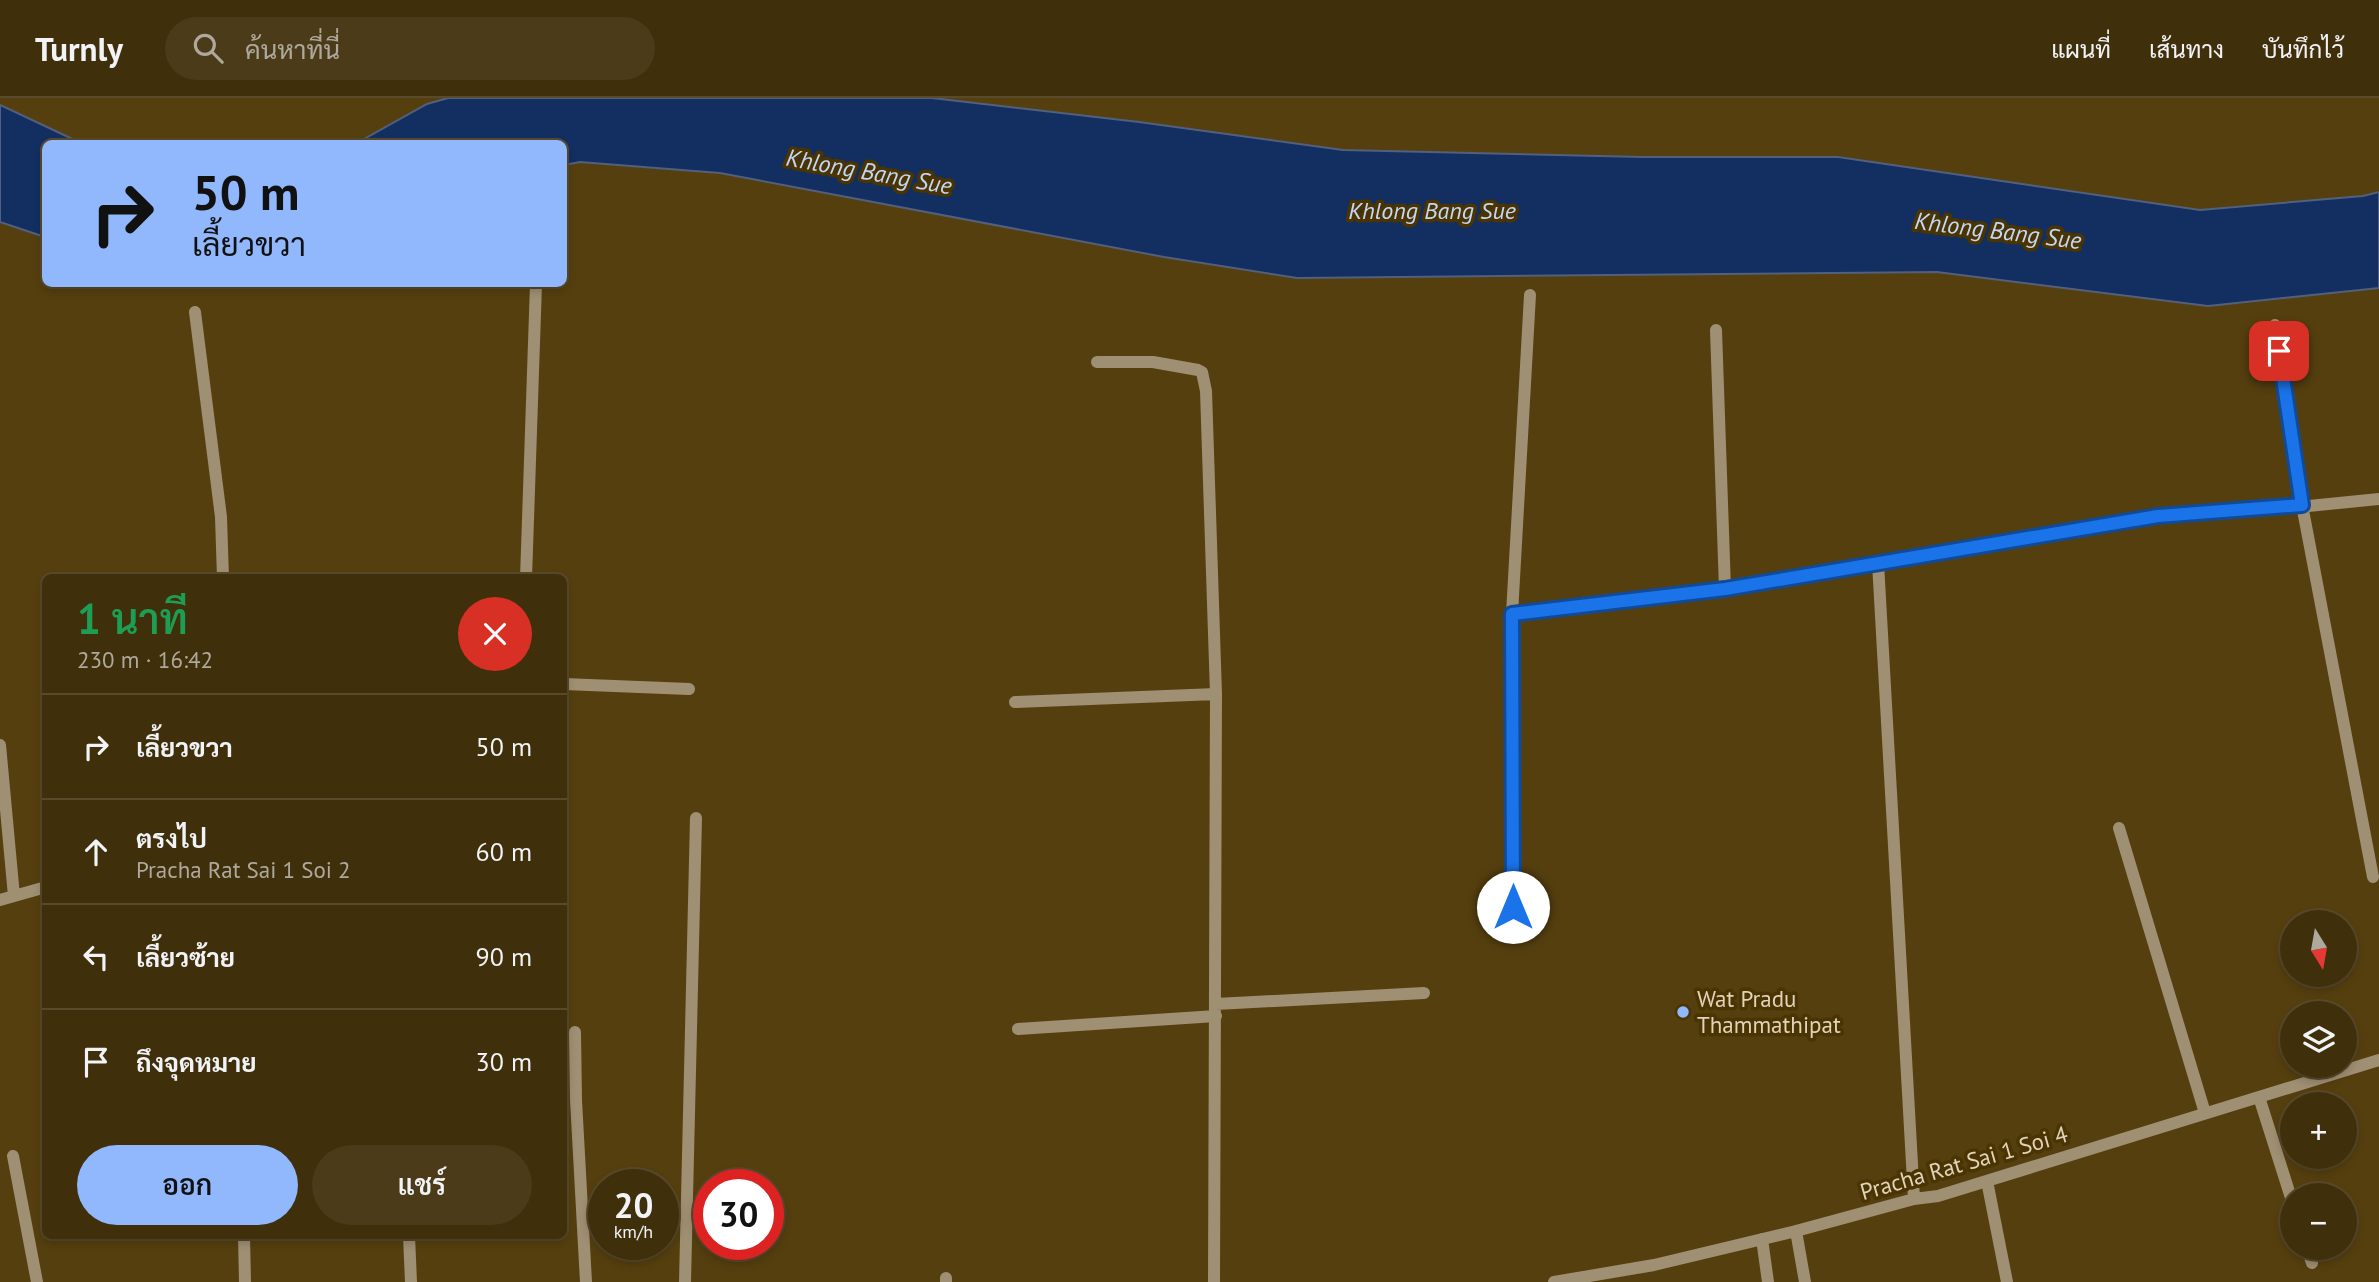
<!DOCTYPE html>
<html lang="th">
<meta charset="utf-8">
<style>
:root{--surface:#402f0b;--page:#4b3b19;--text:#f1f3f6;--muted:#aea99d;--line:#594a2c;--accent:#91b8fd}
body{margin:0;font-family:"PT Sans",Sarabun,sans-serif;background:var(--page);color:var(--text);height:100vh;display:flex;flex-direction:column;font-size:26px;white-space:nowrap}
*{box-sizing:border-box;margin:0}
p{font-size:23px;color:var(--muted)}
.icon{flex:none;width:38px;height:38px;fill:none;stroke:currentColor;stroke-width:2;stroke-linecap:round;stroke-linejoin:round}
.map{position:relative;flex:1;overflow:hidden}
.side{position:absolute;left:42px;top:476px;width:525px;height:665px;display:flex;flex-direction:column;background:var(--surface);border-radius:10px;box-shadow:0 4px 10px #0003,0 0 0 2px var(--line)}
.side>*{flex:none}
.top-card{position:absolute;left:42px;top:42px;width:525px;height:147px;border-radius:10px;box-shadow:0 4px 10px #0003,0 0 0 2px var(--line);background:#91b8fd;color:#111;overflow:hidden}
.needle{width:46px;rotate:169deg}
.controls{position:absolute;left:2280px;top:812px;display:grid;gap:14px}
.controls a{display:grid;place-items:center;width:77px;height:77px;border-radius:50%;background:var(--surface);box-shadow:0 4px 10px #0003,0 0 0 2px var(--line);font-size:35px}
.speed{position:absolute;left:588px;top:1071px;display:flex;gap:14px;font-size:35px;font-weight:700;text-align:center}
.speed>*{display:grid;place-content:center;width:91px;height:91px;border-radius:50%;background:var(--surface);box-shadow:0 4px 10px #0003,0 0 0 2px var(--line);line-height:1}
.speed small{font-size:18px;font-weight:400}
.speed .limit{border:10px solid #d22;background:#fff;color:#111}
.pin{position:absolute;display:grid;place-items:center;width:60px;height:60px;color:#fff;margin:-30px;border-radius:14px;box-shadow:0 4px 10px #0006}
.me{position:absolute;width:77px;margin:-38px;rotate:0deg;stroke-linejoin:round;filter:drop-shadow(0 0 5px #0008)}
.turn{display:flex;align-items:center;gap:24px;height:147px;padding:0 35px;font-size:32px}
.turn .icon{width:91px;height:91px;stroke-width:2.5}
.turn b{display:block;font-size:49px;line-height:60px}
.round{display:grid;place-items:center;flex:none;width:74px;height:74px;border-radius:37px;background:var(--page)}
.summary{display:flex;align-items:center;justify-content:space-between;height:119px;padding:0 35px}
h1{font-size:42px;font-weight:600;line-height:52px;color:#1e9e55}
.action{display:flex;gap:14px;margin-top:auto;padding:14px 35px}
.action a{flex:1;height:80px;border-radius:42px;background:var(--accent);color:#111;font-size:28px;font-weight:600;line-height:80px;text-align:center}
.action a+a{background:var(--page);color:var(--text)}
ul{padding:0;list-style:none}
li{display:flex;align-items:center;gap:21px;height:105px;padding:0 35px;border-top:2px solid var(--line)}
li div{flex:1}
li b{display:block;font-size:26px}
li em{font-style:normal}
header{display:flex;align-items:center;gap:42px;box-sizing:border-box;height:98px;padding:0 35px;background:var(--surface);border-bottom:2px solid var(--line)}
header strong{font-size:33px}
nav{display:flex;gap:38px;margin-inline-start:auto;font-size:24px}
.search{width:490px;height:63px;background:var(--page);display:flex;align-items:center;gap:18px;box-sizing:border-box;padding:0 24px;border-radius:38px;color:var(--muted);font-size:26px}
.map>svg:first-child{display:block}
</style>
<header>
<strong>Turnly</strong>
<div class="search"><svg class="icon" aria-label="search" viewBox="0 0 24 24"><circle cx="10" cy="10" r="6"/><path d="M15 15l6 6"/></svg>ค้นหาที่นี่</div>
<nav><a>แผนที่</a><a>เส้นทาง</a><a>บันทึกไว้</a></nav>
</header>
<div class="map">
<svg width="2379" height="1184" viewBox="0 0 2379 1184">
<rect width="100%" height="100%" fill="#553f0f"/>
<path fill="#132e61" stroke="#51607c" stroke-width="2" d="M 448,0 L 932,0 L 1139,24 L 1343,52 L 1642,59 L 1838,59 L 2200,112 L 2363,98 L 2379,94 L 2379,190 L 2208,208 L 1937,174 L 1297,180 L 1164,159 L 720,75 L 580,64 L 564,67 L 564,46 L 357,45 L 427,6 Z
M 0,7 L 81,45 L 46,46 L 45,139 L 0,124 Z"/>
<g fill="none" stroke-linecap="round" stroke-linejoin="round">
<path stroke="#9f8f73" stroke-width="12" d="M 195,214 L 221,419 L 223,480
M 2275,227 L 2302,407 L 2373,779
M 1716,232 L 1725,491
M 1097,264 L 1153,264 L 1198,272 L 1202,274 L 1206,293 L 1216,596 L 1214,1184
M 1878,465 L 1914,1101
M 526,480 L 536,186
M 1512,516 L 1725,491 L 2158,418 L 2278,411 L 2379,401
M 564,586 L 689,591
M 1015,604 L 1216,596
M 0,647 L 14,798
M 2119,730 L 2205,1015
M 0,802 L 46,789
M 1513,809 L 1512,516 L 1530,197
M 1216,906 L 1424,895
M 1018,931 L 1216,918
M 575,934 L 576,1002 L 586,1184
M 2259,999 L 2292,1103
M 13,1058 L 37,1184
M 1987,1083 L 2007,1184
M 1796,1133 L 1805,1184
M 244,1138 L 245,1184
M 409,1138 L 411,1184
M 1762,1141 L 1768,1184
M 2307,1150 L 2312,1165
M 946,1180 L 946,1184
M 685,1184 L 696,720
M 1554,1184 L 1654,1167 L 1796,1133 L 1914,1101 L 1938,1098 L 2379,962"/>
</g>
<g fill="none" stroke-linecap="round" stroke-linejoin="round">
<defs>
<path id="route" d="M 1513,809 L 1512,516 L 1725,491 L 2158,418 L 2302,407 L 2279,253"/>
</defs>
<use href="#route" stroke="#114b97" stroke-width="18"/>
<use href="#route" stroke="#1a73e8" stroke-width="12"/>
</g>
<circle fill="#91b8fd" stroke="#4a3401" stroke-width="2.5" cx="1683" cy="914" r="7"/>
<g text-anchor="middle" stroke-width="7" stroke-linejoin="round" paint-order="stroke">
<g font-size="23" fill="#e1d3bc" stroke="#4a3401" text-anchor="start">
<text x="1697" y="909">Wat Pradu<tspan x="1697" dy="26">Thammathipat</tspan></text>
</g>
<g font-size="23" fill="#e1d3bc" stroke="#4a3401">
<text transform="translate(1964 1065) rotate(-16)" y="8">Pracha Rat Sai 1 Soi 4</text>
</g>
<g font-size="24" font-style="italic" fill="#c4d7f9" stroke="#4a3401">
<text transform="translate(869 74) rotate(10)" y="8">Khlong Bang Sue</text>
<text x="1432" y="121">Khlong Bang Sue</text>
<text transform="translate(1998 133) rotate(7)" y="8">Khlong Bang Sue</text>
</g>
</g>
</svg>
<div class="controls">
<a><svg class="needle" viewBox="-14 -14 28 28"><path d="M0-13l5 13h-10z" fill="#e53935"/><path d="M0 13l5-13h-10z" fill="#aea99d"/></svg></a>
<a><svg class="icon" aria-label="layers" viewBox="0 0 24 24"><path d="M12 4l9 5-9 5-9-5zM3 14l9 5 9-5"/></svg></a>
<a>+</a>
<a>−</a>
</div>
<div class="speed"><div>20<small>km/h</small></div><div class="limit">30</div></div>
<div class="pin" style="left:2279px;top:253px;background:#d93025"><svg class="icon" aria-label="arrive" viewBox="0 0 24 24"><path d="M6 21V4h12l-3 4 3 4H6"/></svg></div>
<svg class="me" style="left:1513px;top:809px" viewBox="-20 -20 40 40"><circle r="19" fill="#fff"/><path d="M0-13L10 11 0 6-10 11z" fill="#1a73e8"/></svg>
<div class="top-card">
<div class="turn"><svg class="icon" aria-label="right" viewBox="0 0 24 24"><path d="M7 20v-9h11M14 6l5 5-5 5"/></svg><div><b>50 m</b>เลี้ยวขวา</div></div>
</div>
<section class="side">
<div class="summary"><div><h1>1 นาที</h1><p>230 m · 16:42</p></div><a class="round" style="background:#d93025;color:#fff"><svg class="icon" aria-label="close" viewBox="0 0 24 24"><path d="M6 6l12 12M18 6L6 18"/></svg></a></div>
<ul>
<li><svg class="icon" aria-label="right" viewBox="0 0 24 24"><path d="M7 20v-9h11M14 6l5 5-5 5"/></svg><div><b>เลี้ยวขวา</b></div><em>50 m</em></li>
<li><svg class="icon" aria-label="ahead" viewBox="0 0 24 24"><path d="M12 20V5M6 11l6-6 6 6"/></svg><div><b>ตรงไป</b><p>Pracha Rat Sai 1 Soi 2</p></div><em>60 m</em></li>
<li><svg class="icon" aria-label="left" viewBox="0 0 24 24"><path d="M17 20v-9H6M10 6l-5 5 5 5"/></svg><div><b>เลี้ยวซ้าย</b></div><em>90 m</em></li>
<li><svg class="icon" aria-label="arrive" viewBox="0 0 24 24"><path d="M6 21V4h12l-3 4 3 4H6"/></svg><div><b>ถึงจุดหมาย</b></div><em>30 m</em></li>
</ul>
<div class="action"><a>ออก</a><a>แชร์</a></div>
</section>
</div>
